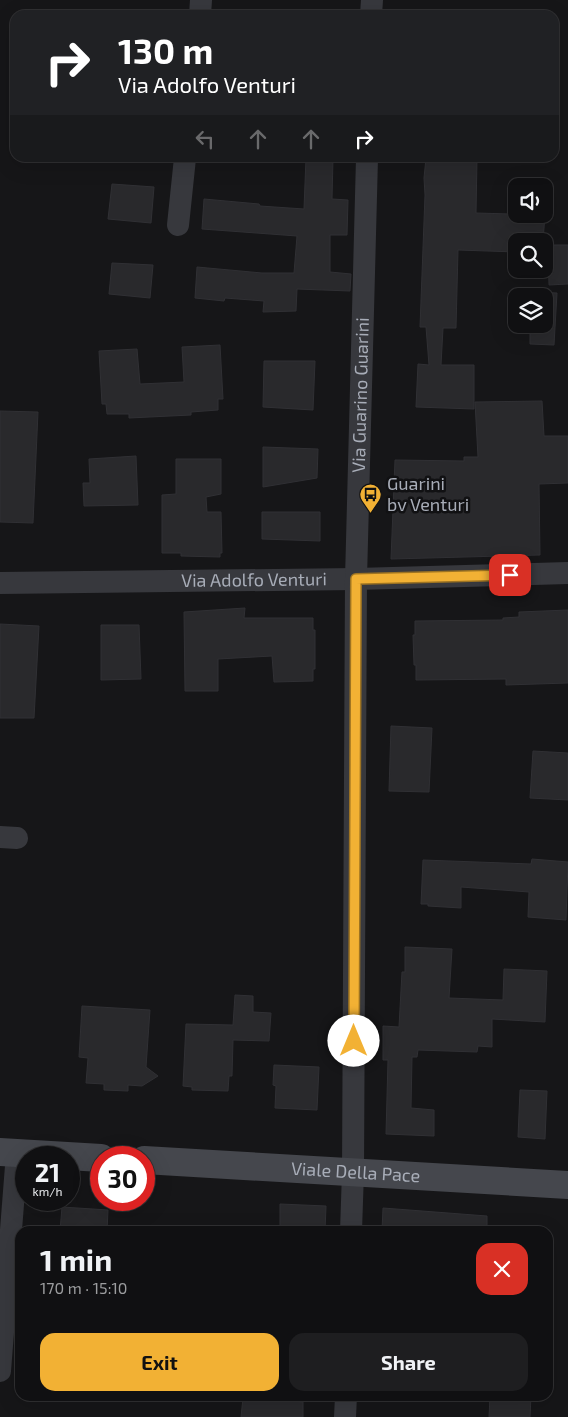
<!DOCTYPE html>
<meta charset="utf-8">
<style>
:root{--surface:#101012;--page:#1e1e20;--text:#f1f3f6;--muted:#9c9d9f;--line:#303032;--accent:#f2b134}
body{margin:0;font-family:"Exo 2",sans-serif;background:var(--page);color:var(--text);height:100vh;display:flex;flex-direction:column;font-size:19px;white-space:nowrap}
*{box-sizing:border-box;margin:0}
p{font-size:16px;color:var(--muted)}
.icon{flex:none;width:28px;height:28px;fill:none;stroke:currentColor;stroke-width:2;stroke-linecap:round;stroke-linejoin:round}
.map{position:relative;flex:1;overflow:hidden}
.panel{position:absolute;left:15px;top:1226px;width:538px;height:175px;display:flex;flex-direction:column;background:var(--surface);border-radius:15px;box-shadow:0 5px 20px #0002,0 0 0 1px var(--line)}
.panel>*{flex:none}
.top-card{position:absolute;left:10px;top:10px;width:549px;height:152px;border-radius:15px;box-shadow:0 5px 20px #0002,0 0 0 1px var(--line);background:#202124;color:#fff;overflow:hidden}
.buttons{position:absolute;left:508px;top:178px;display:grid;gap:10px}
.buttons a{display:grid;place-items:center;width:45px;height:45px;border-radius:10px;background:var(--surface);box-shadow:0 5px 20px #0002,0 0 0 1px var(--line);font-size:25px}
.speed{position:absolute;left:15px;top:1146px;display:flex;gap:10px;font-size:25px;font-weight:700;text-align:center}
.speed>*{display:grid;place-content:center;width:65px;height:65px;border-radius:50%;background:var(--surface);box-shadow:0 5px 20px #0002,0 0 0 1px var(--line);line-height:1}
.speed small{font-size:12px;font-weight:400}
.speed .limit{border:8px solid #d22;background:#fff;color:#111}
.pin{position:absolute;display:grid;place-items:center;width:42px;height:42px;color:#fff;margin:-21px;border-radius:10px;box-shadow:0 2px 8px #0006}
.me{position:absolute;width:55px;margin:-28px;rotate:0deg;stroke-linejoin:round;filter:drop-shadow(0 0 4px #0008)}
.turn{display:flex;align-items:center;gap:18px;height:105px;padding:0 25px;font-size:22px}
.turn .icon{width:65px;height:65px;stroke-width:2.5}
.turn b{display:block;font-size:35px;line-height:42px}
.lanes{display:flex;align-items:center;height:48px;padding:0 25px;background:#0003;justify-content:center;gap:25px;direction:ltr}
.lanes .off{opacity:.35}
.round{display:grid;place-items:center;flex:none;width:52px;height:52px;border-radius:15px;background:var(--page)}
.summary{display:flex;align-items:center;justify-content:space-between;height:85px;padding:0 25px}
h1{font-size:30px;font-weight:700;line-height:38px}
.cta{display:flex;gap:10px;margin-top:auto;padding:10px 25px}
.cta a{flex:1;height:58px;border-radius:15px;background:var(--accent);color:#111;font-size:20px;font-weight:700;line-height:58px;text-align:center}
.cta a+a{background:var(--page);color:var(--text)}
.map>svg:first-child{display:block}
</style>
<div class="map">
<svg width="568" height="1417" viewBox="0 0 568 1417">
<rect width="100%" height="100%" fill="#161618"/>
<path fill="#29292c" stroke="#303034" d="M 306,158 L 333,158 L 332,199 L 348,200 L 347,235 L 330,235 L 330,272 L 351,274 L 350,291 L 297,289 L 296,311 L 263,312 L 264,301 L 225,298 L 224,301 L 195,298 L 197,267 L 262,273 L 294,273 L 297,236 L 202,229 L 204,199 L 259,204 L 260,206 L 304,209 Z
M 426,158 L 477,158 L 476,213 L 545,215 L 543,241 L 516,241 L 516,252 L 458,250 L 456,328 L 443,328 L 441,365 L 474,365 L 474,409 L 416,407 L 418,364 L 429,365 L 426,327 L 420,327 L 425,195 L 424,178 Z
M 112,184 L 154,187 L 151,223 L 108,219 Z
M 548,245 L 568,245 L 568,284 L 549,285 Z
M 112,263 L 153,265 L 150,298 L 109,294 Z
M 530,292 L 557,293 L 554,345 L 530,344 L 530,324 L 544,324 L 544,296 L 530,296 Z
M 220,345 L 223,399 L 218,399 L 218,410 L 191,412 L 191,415 L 129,418 L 129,414 L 107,414 L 106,404 L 102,404 L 99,351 L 137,349 L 140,384 L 184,382 L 182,347 Z
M 264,361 L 315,361 L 313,410 L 263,407 Z
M 542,401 L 544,436 L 568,436 L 568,483 L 539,484 L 540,555 L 391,559 L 395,460 L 464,461 L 464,457 L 478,457 L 475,402 Z
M 0,411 L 38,412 L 33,523 L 0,522 Z
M 263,447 L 318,449 L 317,478 L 263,487 Z
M 136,456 L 138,505 L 84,506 L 83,483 L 90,483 L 89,459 Z
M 176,459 L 221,459 L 221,494 L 206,497 L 207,512 L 221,512 L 222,553 L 220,553 L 220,557 L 181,556 L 181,553 L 162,553 L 162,495 L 176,494 Z
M 262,512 L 320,512 L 320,541 L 262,539 Z
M 245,608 L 244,618 L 313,618 L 313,630 L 315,630 L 315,669 L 313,669 L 313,681 L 274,682 L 272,656 L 218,659 L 218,691 L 185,691 L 184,612 Z
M 568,610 L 568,683 L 506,685 L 506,679 L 416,680 L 416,665 L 414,665 L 413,635 L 415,635 L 415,621 L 503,620 L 503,618 L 519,617 L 519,612 Z
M 0,624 L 39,626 L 34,718 L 0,718 Z
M 101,625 L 139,625 L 141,679 L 101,680 Z
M 391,726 L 432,728 L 429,792 L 389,791 Z
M 533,751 L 568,753 L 568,800 L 530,798 Z
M 532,859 L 568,862 L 566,920 L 528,917 L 529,892 L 461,887 L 461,908 L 428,906 L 428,904 L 421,904 L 423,860 L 531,864 Z
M 405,947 L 452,949 L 449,998 L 503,1000 L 504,969 L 547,971 L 545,1022 L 492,1019 L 492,1047 L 478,1046 L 477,1052 L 418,1050 L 417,1057 L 412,1057 L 411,1108 L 434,1110 L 434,1136 L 386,1134 L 388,1060 L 383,1060 L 383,1026 L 399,1027 L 402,972 L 405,972 Z
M 235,995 L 253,996 L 253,1012 L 271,1013 L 269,1041 L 233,1040 L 232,1076 L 229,1076 L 228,1091 L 192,1090 L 192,1087 L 183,1086 L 186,1024 L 233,1025 Z
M 82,1006 L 150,1010 L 146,1067 L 158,1076 L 142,1086 L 128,1085 L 128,1091 L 104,1090 L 104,1084 L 86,1083 L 88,1058 L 79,1057 Z
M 274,1065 L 319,1067 L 317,1110 L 275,1108 L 276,1086 L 273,1085 Z
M 520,1090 L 547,1091 L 545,1139 L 518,1137 Z
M 280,1204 L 326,1206 L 325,1231 L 280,1231 Z
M 62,1207 L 108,1210 L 107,1231 L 60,1231 Z
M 383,1208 L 487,1216 L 487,1231 L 382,1231 Z
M 490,1396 L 531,1396 L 530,1417 L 489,1417 Z
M 243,1398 L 303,1402 L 303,1417 L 241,1417 Z"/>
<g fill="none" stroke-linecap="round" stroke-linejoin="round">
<g stroke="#37383d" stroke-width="22">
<path d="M 200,15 L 201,0"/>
<path d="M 371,15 L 372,0"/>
<path d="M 178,225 L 185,158"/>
<path id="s1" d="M 0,583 L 356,579 L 568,573"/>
<path d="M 0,837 L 17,838"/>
<path id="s2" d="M 351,1231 L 353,1172 L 356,579 L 367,158"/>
<path d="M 0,1371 L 17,1153"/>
<path d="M 345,1417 L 346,1396"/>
</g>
<g stroke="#45474d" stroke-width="28">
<path d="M 0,1152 L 101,1158"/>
<path id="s3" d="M 144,1160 L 568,1185"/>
</g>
</g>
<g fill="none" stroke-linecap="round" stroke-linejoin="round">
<defs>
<path id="route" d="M 354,1041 L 356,579 L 510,575"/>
</defs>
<use href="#route" stroke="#9d7322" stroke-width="12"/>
<use href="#route" stroke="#f2b134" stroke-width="9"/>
</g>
<defs>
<symbol id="bus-pin" viewBox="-11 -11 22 30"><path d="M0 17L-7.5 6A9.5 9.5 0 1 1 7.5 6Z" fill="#f2b134" stroke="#111113"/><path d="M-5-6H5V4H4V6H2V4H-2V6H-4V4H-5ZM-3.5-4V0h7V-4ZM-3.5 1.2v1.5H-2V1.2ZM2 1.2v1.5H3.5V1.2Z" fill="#111"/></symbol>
</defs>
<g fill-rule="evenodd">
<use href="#bus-pin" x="358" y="482" width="25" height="34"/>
</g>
<g text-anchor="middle" stroke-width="5" stroke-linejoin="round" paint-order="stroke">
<g font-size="18" fill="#a8adb8" stroke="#111113">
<text dy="6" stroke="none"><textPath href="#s2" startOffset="836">Via Guarino Guarini</textPath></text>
<text dy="6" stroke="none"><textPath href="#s1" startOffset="254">Via Adolfo Venturi</textPath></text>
<text dy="6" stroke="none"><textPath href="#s3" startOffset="212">Viale Della Pace</textPath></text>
</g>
<g font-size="18" fill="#a8adb8" stroke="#111113" text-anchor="start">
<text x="387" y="490">Guarini<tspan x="387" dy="21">bv Venturi</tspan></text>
</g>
</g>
</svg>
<div class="buttons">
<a><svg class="icon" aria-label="sound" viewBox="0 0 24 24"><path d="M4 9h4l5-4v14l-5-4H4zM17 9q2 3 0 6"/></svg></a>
<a><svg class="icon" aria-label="search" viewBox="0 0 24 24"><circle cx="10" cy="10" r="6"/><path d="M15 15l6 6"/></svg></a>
<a><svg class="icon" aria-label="layers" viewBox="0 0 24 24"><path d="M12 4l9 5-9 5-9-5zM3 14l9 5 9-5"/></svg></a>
</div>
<div class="speed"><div>21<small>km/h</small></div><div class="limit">30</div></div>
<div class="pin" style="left:510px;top:575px;background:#d93025"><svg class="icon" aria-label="arrive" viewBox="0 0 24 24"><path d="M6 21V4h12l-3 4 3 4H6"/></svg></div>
<svg class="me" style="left:354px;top:1041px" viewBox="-20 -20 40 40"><circle r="19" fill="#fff"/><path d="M0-13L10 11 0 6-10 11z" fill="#f2b134"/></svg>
<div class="top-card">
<div class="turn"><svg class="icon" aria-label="right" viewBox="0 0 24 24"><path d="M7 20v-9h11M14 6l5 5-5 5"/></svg><div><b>130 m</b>Via Adolfo Venturi</div></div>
<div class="lanes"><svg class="icon off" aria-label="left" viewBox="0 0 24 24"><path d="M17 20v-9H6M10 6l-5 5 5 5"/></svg><svg class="icon off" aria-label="ahead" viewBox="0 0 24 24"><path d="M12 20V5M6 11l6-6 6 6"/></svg><svg class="icon off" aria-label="ahead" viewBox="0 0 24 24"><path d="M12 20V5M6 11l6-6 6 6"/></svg><svg class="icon" aria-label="right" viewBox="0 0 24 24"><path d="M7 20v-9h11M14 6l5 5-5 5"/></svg></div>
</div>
<section class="panel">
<div class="summary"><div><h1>1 min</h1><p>170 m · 15:10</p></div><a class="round" style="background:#d93025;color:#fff"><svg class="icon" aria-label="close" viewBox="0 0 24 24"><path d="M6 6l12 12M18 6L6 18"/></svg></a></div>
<div class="cta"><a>Exit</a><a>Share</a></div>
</section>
</div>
